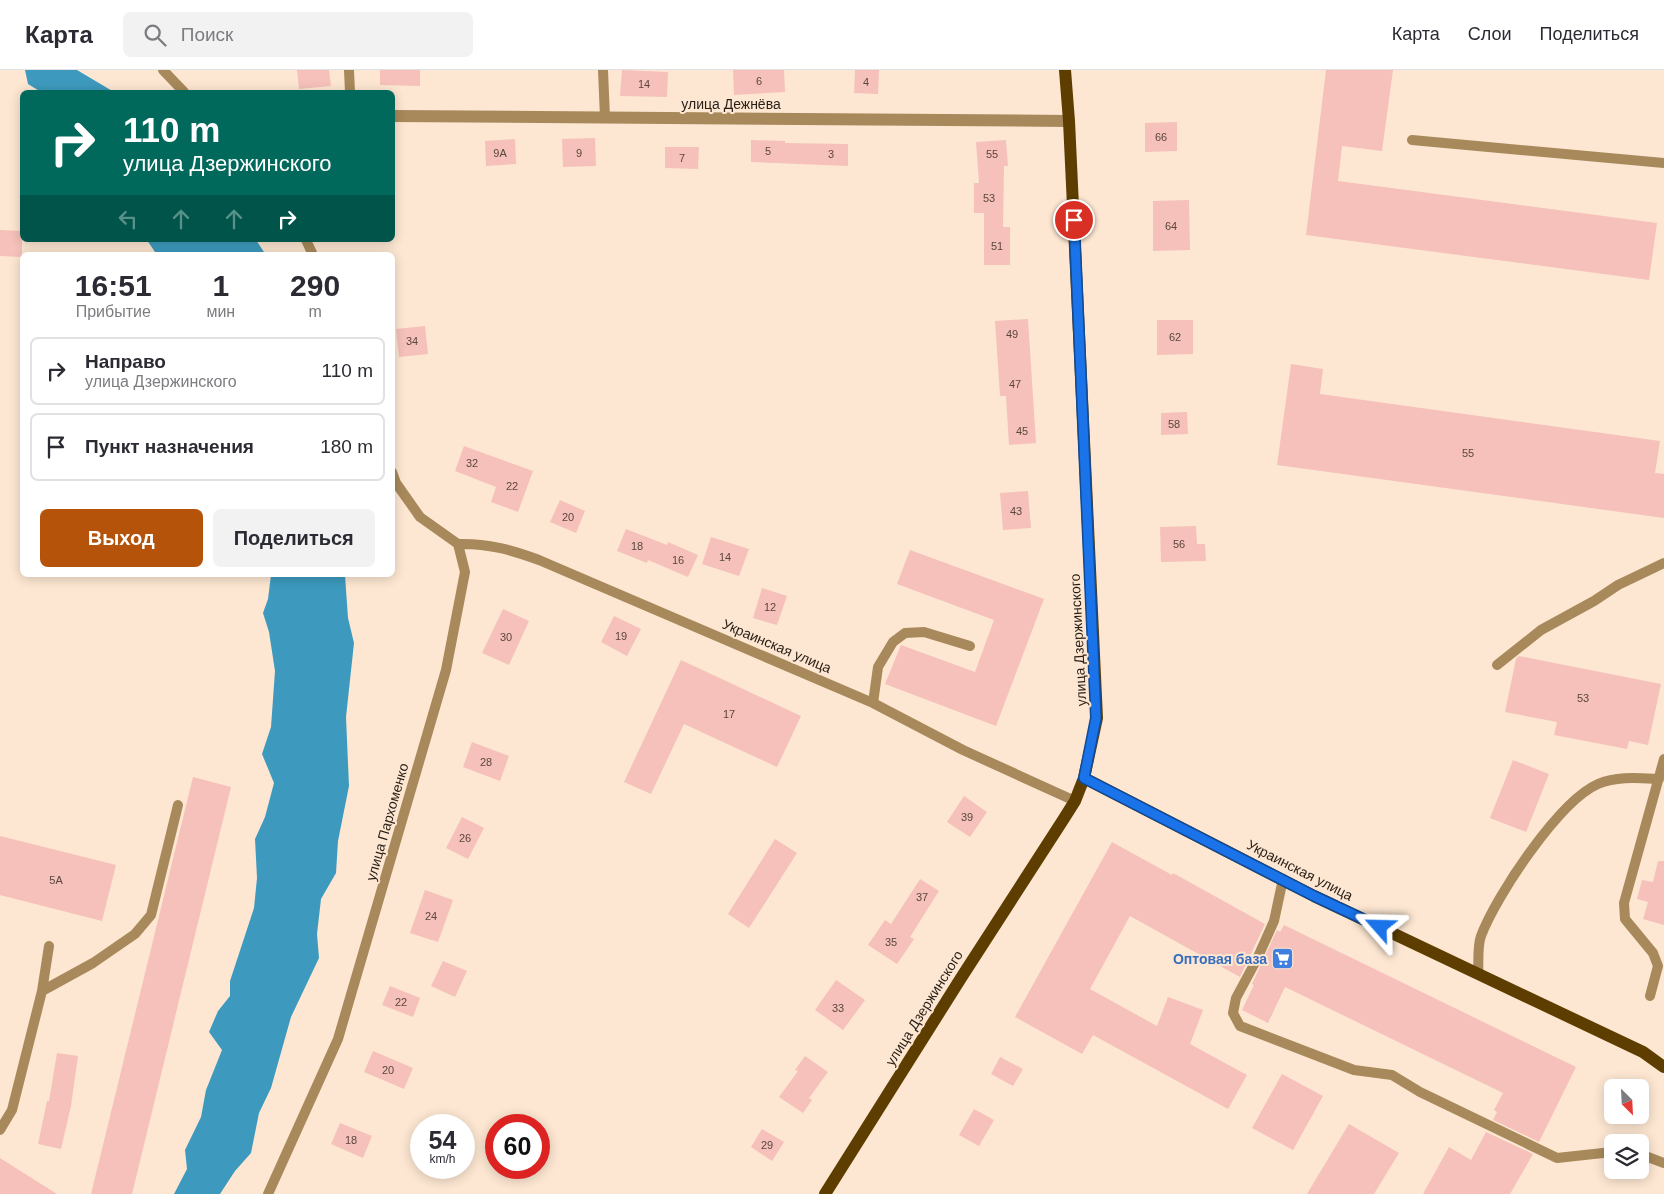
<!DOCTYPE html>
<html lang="ru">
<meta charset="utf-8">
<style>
:root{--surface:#fff;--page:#f2f2f3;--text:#2b2b33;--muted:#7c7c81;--line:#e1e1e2;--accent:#b45309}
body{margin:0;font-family:Helvetica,sans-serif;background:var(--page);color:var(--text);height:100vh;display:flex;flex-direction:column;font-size:19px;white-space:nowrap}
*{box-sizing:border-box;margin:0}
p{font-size:16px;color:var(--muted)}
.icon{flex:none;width:28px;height:28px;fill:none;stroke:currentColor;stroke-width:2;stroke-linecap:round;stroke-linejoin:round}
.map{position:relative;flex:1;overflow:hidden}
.drawer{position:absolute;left:20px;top:182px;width:375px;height:325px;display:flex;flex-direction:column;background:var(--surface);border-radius:8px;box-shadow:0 2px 12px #0003}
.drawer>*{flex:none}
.top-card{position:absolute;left:20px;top:20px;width:375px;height:152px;border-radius:8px;box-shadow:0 2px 12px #0003;background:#00695c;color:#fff;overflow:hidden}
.needle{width:32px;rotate:156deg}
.buttons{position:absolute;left:1604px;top:1009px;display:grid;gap:10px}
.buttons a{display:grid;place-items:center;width:45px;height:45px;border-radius:8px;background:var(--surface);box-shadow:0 2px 12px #0003;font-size:25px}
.speed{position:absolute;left:410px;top:1044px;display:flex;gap:10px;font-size:25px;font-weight:700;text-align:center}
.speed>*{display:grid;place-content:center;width:65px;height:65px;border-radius:50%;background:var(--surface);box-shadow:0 2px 12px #0003;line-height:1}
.speed small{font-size:12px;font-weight:400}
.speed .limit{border:8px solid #d22;background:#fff;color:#111}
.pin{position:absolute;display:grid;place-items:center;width:42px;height:42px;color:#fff;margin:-21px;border:2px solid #fff;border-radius:50%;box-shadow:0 1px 5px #0007}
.me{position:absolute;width:55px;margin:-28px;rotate:295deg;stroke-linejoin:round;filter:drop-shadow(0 0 4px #0008)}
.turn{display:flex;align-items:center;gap:18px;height:105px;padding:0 20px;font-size:22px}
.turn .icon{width:65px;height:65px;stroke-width:2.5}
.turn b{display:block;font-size:35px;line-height:42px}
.lanes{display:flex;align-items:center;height:48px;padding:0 20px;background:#0003;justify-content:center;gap:25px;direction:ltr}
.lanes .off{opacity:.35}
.eta{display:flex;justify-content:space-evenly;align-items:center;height:85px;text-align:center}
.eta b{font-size:30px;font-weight:800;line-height:35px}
.primary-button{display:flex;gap:10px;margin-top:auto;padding:10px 20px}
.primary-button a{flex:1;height:58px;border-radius:8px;background:var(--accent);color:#fff;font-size:20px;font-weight:800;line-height:58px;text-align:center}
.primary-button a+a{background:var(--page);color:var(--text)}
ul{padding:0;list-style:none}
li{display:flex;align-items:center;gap:15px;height:68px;margin:0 10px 8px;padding:0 10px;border:2px solid var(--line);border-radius:8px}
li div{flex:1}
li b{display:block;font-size:19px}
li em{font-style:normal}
header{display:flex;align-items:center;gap:30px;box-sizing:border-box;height:70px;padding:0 25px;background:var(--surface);border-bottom:1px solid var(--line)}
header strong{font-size:24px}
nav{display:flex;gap:28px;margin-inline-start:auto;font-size:18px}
.search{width:350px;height:45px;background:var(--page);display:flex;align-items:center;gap:12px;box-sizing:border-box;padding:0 18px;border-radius:8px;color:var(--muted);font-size:19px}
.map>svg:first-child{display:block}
</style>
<header>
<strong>Карта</strong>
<div class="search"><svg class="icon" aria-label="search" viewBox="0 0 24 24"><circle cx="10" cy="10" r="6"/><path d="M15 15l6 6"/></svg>Поиск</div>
<nav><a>Карта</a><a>Слои</a><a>Поделиться</a></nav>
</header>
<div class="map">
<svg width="1664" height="1124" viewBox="0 0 1664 1124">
<rect width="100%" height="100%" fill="#fde7d2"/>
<path fill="#3d9abe" d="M 25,0 L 77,0 L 114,22 L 41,22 L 28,14 Z
M 147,170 L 256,170 L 266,185 L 157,185 Z
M 271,505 L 345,505 L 348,548 L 354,573 L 346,647 L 349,716 L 338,771 L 336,803 L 321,829 L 317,864 L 319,888 L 291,947 L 271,1018 L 259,1043 L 251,1083 L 235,1101 L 220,1124 L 174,1124 L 187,1099 L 185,1080 L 201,1047 L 206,1020 L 222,980 L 209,962 L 218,941 L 230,926 L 230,911 L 254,838 L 257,808 L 255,769 L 265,747 L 274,713 L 262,684 L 271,657 L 275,601 L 269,562 L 263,543 L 268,529 Z"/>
<path fill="#f5c1ba" d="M 297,0 L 329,0 L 331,16 L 299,19 Z
M 380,0 L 420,0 L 420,16 L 380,15 Z
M 622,0 L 668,2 L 667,27 L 620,26 Z
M 733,0 L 784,0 L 785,22 L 734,25 Z
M 855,0 L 879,0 L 878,24 L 854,23 Z
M 1326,0 L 1393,0 L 1382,81 L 1342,76 L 1338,111 L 1657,153 L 1649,210 L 1306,165 Z
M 1177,52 L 1177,81 L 1145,82 L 1145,53 Z
M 595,68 L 596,96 L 563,97 L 562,69 Z
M 515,69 L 516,94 L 486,96 L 485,71 Z
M 751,70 L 785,71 L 785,73 L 848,74 L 848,96 L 751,92 Z
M 1006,70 L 1008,96 L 1004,96 L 1003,157 L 1010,157 L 1010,195 L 984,195 L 984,143 L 974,143 L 974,113 L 979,113 L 976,72 Z
M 665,77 L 699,77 L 698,99 L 665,98 Z
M 1189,130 L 1190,180 L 1153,181 L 1153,131 Z
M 0,160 L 22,161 L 22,187 L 0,186 Z
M 1028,249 L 1036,373 L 1009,375 L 1006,326 L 1000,326 L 995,251 Z
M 1157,250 L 1193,250 L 1193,284 L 1157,285 Z
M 425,256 L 428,284 L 399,287 L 396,259 Z
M 1291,294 L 1323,299 L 1320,324 L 1660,371 L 1655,403 L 1664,404 L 1664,448 L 1277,395 Z
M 1187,342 L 1188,364 L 1161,365 L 1161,343 Z
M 464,376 L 533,401 L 518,442 L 491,432 L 496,417 L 455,401 Z
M 1028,421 L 1031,458 L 1003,460 L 1000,423 Z
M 560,430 L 585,441 L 576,463 L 550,452 Z
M 1196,456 L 1197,474 L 1205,474 L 1206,491 L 1161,492 L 1160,457 Z
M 626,459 L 667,475 L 668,472 L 698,485 L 688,507 L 648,490 L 647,493 L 617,481 Z
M 711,467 L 749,479 L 739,506 L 702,494 Z
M 910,480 L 1044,529 L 996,656 L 885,614 L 901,575 L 975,602 L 994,550 L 897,514 Z
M 762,518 L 787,526 L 777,555 L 753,548 Z
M 503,539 L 529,551 L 509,595 L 482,583 Z
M 614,546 L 641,559 L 627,586 L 601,572 Z
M 1519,586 L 1661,614 L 1648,675 L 1629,671 L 1627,679 L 1554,665 L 1557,652 L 1505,642 L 1516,589 Z
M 681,590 L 801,646 L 777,697 L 684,654 L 651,724 L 624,712 Z
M 472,672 L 509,686 L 500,711 L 463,697 Z
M 1513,690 L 1549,704 L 1526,762 L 1490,748 Z
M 193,707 L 231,717 L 132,1124 L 91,1124 Z
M 964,726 L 987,742 L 970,767 L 947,752 Z
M 462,747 L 484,758 L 468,789 L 446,778 Z
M 0,766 L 116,795 L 102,851 L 0,825 Z
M 775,769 L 797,783 L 749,858 L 728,844 Z
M 1112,772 L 1172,805 L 1173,803 L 1265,854 L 1240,907 L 1130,846 L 1090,919 L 1157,956 L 1168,927 L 1203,940 L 1190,974 L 1247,1005 L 1228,1039 L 1093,965 L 1082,984 L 1015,947 Z
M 1658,791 L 1664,791 L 1664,855 L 1643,849 L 1648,832 L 1637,829 L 1642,810 L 1653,812 Z
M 920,809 L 939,821 L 910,867 L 914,869 L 897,894 L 868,875 L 885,850 L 891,854 Z
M 425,820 L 453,830 L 438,872 L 410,863 Z
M 1284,855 L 1576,997 L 1539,1072 L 1493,1050 L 1497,1042 L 1494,1040 L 1503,1023 L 1285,917 L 1268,953 L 1242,940 L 1254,915 L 1252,914 L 1277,860 L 1280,862 Z
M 443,891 L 467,901 L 455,927 L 431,916 Z
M 836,910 L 865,930 L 843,960 L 815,940 Z
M 390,916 L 420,928 L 413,947 L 382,935 Z
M 373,981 L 413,998 L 404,1019 L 364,1002 Z
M 57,983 L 78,986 L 71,1036 L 61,1079 L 38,1074 L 47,1031 L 49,1031 Z
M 805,986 L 828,1002 L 809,1028 L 812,1030 L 803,1043 L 779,1027 L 798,1001 L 795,1000 Z
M 1000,987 L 1023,999 L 1013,1016 L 991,1004 Z
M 1282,1004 L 1323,1026 L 1293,1080 L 1252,1058 Z
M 974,1039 L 994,1050 L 979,1076 L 959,1065 Z
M 340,1053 L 372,1066 L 363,1088 L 331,1074 Z
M 1349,1054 L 1399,1083 L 1374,1124 L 1307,1124 Z
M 762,1059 L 784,1072 L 772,1091 L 751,1077 Z
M 1486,1062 L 1533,1084 L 1510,1124 L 1423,1124 L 1449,1077 L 1471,1090 Z
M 0,1088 L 57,1124 L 0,1124 Z"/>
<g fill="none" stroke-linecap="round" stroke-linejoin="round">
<path stroke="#a8895b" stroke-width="10" d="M 163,0 L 184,22
M 349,0 L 350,22
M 603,0 L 605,48
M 1412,70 L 1664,93
M 306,170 L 313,185
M 458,474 C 487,473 512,480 539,490 L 873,633 L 963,680 L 1075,731
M 1497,595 L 1541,560 L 1594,531 L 1618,515 L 1664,493
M 873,633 L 878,597 L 893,572 L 905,563 L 924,562 L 970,576
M 1283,809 L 1274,851 L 1257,889 L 1236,928 L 1233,943 L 1240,956 L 1354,1000 L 1392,1005 L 1420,1022 L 1557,1088 L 1612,1082
M 1478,904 C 1479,892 1477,877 1481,866 C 1496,826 1559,731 1598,714 C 1617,706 1638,708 1659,709
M 42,921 L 93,893 L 135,864 L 151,845 L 178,735
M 1650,926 L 1658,896 L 1653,883 L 1625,849 L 1624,833 L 1664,689
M 0,1060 L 12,1040 L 42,921 L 49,876
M 1640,1084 L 1664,1093
M 268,1124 L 338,969 L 446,600 L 465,502 L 458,474 L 420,447 L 396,413 L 392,402"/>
<path stroke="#a8895b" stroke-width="12" d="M 392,46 L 1069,51"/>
<path stroke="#5d3e00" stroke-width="12" d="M 1084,708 L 1314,826 L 1643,982 L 1664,997
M 825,1124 L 961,908 L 1063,750 L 1075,731 L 1084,708 L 1097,648 L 1069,51 L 1065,0"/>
</g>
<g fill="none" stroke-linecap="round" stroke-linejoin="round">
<defs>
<path id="route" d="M 1074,150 L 1096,648 L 1084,708 L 1314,826 L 1380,857"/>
</defs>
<use href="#route" stroke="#114b97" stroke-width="12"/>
<use href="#route" stroke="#1a73e8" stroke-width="9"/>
</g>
<defs>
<symbol id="supermarket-square" viewBox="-11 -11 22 22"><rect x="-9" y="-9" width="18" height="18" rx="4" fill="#3f7fe0" stroke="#fde7d2"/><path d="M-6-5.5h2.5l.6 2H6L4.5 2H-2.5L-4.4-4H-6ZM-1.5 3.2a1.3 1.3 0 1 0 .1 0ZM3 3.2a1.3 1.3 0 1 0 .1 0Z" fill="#fff"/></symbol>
</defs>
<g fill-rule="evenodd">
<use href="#supermarket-square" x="1270" y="876" width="25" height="25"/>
</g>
<g text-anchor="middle" stroke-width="4" stroke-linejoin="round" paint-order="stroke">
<g font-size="11" fill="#5b473e">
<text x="759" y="15">6</text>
<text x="866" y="16">4</text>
<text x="644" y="18">14</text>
<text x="1161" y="71">66</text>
<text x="768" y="85">5</text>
<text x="500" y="87">9А</text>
<text x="579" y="87">9</text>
<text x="831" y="88">3</text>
<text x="992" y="88">55</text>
<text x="682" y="92">7</text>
<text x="989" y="132">53</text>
<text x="1171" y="160">64</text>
<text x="997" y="180">51</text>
<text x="1012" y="268">49</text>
<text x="1175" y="271">62</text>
<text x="412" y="275">34</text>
<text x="1015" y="318">47</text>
<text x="1174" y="358">58</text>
<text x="1022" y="365">45</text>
<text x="1468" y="387">55</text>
<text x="472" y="397">32</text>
<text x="512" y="420">22</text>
<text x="1016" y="445">43</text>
<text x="568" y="451">20</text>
<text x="1179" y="478">56</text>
<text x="637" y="480">18</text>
<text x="725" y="491">14</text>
<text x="678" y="494">16</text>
<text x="770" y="541">12</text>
<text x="621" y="570">19</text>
<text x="506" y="571">30</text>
<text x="1583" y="632">53</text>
<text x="729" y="648">17</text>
<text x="486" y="696">28</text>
<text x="967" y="751">39</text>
<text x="465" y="772">26</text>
<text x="56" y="814">5А</text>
<text x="922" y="831">37</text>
<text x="431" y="850">24</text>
<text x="891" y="876">35</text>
<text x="401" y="936">22</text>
<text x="838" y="942">33</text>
<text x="388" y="1004">20</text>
<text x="351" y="1074">18</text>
<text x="767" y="1079">29</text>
</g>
<g font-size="14" fill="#281e15" stroke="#fde7d2">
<text x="731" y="39">улица Дежнёва</text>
<text transform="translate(1078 570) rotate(-93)" y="5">улица Дзержинского</text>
<text transform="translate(777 576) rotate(23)" y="5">Украинская улица</text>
<text transform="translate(387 752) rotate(-74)" y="5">улица Пархоменко</text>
<text transform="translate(1300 800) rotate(27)" y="5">Украинская улица</text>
<text transform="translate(924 938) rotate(-58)" y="5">улица Дзержинского</text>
</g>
<g font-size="14" font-weight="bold" fill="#366cbe" stroke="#fde7d2" text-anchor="end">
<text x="1267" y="894">Оптовая база</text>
</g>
</g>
</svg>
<div class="buttons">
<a><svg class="needle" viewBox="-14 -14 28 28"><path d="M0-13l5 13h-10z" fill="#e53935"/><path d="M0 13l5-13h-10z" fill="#7c7c81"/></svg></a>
<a><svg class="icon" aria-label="layers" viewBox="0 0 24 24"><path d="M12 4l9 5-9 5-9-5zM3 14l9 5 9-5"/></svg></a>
</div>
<div class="speed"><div>54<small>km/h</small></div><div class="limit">60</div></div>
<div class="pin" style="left:1074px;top:150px;background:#d93025"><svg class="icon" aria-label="arrive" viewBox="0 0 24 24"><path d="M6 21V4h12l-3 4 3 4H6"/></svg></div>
<svg class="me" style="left:1380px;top:857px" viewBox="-20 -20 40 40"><path d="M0-17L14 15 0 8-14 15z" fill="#1a73e8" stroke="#fff" stroke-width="4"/></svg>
<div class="top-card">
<div class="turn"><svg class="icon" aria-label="right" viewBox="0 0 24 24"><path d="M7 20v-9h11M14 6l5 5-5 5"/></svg><div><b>110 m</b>улица Дзержинского</div></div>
<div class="lanes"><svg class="icon off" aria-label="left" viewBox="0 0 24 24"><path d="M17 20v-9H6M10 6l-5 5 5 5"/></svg><svg class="icon off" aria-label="ahead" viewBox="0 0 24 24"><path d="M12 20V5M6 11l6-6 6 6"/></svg><svg class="icon off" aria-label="ahead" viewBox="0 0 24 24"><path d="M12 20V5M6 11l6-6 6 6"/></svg><svg class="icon" aria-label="right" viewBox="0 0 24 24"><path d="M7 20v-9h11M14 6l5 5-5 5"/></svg></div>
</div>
<section class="drawer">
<div class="eta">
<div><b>16:51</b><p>Прибытие</p></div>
<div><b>1</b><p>мин</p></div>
<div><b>290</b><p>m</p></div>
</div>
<ul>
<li><svg class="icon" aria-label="right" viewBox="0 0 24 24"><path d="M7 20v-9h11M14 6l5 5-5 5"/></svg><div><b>Направо</b><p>улица Дзержинского</p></div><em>110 m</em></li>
<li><svg class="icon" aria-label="arrive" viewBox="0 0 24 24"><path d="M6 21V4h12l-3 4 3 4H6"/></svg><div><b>Пункт назначения</b></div><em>180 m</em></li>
</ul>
<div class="primary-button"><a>Выход</a><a>Поделиться</a></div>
</section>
</div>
